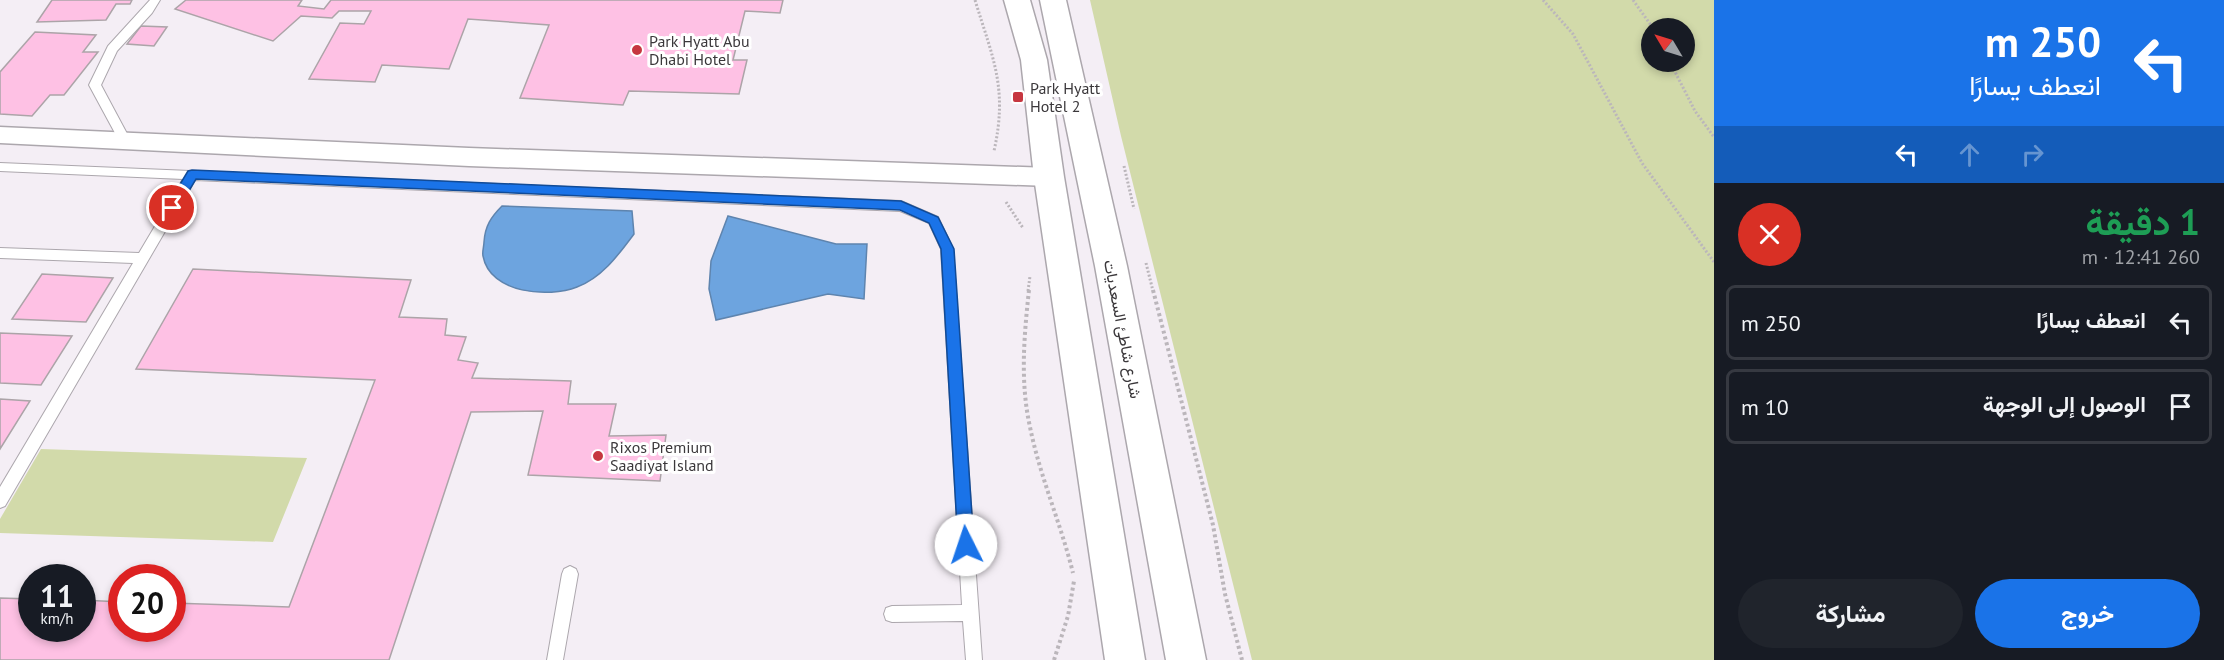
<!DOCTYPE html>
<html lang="ar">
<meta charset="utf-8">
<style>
:root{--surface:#171b24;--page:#20242c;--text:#f1f3f6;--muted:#9ea1a6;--line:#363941;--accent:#1a73e8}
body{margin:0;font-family:"PT Sans",Vazirmatn,sans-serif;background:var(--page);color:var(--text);direction:rtl;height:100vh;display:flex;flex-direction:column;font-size:22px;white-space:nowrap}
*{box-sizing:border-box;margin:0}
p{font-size:20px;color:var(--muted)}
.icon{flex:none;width:33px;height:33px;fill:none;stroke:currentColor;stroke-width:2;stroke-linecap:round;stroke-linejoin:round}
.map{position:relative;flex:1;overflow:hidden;direction:ltr}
.sheet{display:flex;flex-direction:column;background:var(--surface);width:510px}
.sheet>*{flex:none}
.guide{background:#1a73e8;color:#fff;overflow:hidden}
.needle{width:39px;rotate:308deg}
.controls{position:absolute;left:1641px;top:18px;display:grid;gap:12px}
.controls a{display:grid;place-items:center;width:54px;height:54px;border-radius:50%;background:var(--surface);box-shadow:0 3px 9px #0003;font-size:30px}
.speed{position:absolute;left:18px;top:564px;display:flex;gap:12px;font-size:30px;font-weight:700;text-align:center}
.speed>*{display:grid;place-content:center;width:78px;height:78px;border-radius:50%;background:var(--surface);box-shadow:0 3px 9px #0003;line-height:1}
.speed small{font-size:15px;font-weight:400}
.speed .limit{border:9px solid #d22;background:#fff;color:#111}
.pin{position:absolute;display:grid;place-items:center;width:51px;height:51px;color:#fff;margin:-26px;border:3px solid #fff;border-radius:50%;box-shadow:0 2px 6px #0007}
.me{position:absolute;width:66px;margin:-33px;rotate:356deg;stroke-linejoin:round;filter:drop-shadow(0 0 4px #0008)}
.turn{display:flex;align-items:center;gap:21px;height:126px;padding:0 24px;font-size:27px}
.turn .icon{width:78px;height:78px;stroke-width:2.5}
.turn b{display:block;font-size:42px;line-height:51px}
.lanes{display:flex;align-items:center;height:57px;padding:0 24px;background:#0003;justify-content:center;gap:30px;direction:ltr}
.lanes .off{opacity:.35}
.round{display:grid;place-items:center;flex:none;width:63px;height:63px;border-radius:32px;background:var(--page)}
.overview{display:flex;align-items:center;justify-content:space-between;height:102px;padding:0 24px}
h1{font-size:36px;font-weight:700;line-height:45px;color:#1e9e55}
.action{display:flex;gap:12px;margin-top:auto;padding:12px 24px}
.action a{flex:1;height:69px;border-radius:36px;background:var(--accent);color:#fff;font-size:24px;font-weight:700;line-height:69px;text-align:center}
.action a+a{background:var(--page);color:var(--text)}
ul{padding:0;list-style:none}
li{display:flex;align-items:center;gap:18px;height:75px;margin:0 12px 9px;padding:0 12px;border:3px solid var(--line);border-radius:9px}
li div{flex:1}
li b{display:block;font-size:22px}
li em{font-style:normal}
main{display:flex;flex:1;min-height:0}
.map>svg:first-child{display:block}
</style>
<main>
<section class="sheet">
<div class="guide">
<div class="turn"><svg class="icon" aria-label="left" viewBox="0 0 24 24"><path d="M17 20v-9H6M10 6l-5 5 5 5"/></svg><div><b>250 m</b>انعطف يسارًا</div></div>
<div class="lanes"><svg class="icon" aria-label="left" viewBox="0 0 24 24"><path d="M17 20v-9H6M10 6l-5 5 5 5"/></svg><svg class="icon off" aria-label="ahead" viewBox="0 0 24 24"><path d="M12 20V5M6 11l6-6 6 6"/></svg><svg class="icon off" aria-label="right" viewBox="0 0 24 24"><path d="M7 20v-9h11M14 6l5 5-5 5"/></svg></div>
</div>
<div class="overview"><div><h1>1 دقيقة</h1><p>260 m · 12:41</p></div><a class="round" style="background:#d93025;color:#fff"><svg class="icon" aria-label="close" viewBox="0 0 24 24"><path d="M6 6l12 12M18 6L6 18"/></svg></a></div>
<ul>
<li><svg class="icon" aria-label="left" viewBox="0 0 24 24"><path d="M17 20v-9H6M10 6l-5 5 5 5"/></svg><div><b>انعطف يسارًا</b></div><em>250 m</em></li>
<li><svg class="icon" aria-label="arrive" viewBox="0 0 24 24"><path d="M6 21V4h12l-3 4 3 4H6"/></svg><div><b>الوصول إلى الوجهة</b></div><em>10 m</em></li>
</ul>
<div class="action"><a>خروج</a><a>مشاركة</a></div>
</section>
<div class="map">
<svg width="1714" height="660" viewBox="0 0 1714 660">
<rect width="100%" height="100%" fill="#f4eef5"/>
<path fill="#d2daaa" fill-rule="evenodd" d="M 1090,0 L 1714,0 L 1714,660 L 1252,660 L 1121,136 ZM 1652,28 L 1684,28 L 1684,62 L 1652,62 Z
M 41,449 L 307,458 L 273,542 L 0,533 L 0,519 Z"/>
<path fill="#6da4df" stroke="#5e84ae" stroke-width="1.5" d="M 502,206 L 632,211 L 634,234 C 619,254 602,278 577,287 C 549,298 490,294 483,256 C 482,252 484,246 484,242 C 485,226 491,217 502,206 Z
M 728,216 L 836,244 L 867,244 L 864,299 L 828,294 L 716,320 L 709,289 L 711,261 Z"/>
<path fill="#fec1e4" stroke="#aca4a8" stroke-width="1.5" d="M 52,0 L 132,0 L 130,4 L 116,4 L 106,20 L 37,22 Z
M 186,0 L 302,0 L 298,6 L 324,9 L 331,0 L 783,0 L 780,13 L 745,11 L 733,60 L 747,60 L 739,94 L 629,91 L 623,105 L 520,98 L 549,25 L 468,19 L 449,69 L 382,65 L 375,82 L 309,79 L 340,23 L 364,24 L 371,11 L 339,11 L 332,18 L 301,16 L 273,41 L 175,9 Z
M 141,26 L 167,27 L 154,46 L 127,44 Z
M 35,32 L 96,35 L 83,52 L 98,52 L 64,95 L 50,95 L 32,116 L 0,114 L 0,72 Z
M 193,269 L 411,280 L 399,317 L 447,319 L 445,335 L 466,337 L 458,360 L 478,363 L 472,378 L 571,381 L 568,404 L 616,404 L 609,436 L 666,435 L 660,481 L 528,475 L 543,411 L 471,412 L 389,660 L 0,660 L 0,598 L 32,599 L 32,628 L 82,628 L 82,600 L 122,602 L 122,628 L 172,628 L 172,603 L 289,607 L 375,380 L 136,369 Z
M 42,274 L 113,278 L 86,322 L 12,319 Z
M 0,333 L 72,336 L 41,385 L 0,383 Z
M 0,399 L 30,401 L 0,449 Z"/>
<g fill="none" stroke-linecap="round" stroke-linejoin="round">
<defs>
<path id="service" d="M 150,0 L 160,0 L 152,13 L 117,51 L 101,85 L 132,143 L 126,147 L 122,146 L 89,85 L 108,46 Z
M 0,163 L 901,201 L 938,217 L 953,249 L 982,660 L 966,660 L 963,621 L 892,622 L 886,620 L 884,614 L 886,608 L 892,606 L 962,605 L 941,249 L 929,223 L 900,211 L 195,180 L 5,506 L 0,508 L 0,487 L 133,263 L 0,258 L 0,248 L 139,253 L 183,179 L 0,171 Z
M 570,566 L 576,569 L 578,574 L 563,660 L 547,660 L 562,574 L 564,569 Z"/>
<path id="minor" d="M 0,127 L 469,148 L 1049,168 L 1058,171 L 1061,177 L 1058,183 L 1049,186 L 469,166 L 0,143 Z"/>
<path id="tertiary" d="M 1004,0 L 1030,0 L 1047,60 L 1064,177 L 1145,660 L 1105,660 L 1034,177 L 1021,60 Z
M 1040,0 L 1066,0 L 1127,266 L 1206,660 L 1166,660 L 1095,266 Z"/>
</defs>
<use href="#service" stroke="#aca7ad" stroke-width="2"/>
<use href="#minor" stroke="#aca7ad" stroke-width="3"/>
<use href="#tertiary" stroke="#aca7ad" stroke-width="3"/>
<path stroke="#bbb6bb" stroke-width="3" stroke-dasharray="2 2" stroke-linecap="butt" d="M 975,0 C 993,59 1008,88 994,151
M 1543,0 L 1573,34 L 1642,163 L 1714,262
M 1633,0 L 1653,28
M 1670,62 L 1695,111 L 1714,137
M 1124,166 L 1134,209
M 1006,202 L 1023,228
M 1146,263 L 1153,291
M 1028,291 L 1030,276"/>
<path stroke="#bbb6bb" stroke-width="4" stroke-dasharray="3 3" stroke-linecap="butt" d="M 1029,290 C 1024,336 1020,382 1030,427 C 1040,477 1061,524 1073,573
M 1153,290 L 1213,525 L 1225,594 L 1242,660
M 1054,660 L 1068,616 L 1074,581"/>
<use href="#service" fill="#fff" fill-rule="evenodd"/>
<use href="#minor" fill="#fff" fill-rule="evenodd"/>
<use href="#tertiary" fill="#fff" fill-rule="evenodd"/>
</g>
<path fill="#1a73e8" stroke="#114b97" stroke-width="1.5" d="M 192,170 L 901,201 L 938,217 L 954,249 L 974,545 L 972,550 L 966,552 L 961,550 L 958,545 L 941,249 L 929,223 L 900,210 L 196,179 L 177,211 L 168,211 L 166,208 L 168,204 L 188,171 Z"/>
<g fill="#c63740" stroke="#fff" stroke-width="2">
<circle cx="637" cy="50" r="6"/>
<rect x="1012" y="91" width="12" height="12" rx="3"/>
<circle cx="598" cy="456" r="6"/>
</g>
<g text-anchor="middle" stroke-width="6" stroke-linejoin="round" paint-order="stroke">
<g font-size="16" fill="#3b383b" stroke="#fff" text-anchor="start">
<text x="649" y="47">Park Hyatt Abu<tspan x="649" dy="18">Dhabi Hotel</tspan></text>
<text x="1030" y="94">Park Hyatt<tspan x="1030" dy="18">Hotel 2</tspan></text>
<text x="610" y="453">Rixos Premium<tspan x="610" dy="18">Saadiyat Island</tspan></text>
</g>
<g font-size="16" fill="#3b383b" stroke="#fff">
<text transform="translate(1123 329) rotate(79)" y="6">شارع شاطئ السعديات</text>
</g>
</g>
</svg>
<div class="controls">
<a><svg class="needle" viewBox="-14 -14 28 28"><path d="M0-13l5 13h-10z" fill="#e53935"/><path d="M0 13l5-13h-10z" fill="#9ea1a6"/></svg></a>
</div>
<div class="speed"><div>11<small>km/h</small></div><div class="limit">20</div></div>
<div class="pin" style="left:172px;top:208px;background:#d93025"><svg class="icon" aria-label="arrive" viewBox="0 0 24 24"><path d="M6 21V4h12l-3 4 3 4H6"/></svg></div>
<svg class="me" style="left:966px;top:545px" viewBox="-20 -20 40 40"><circle r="19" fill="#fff"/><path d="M0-13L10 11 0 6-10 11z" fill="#1a73e8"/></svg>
</div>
</main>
